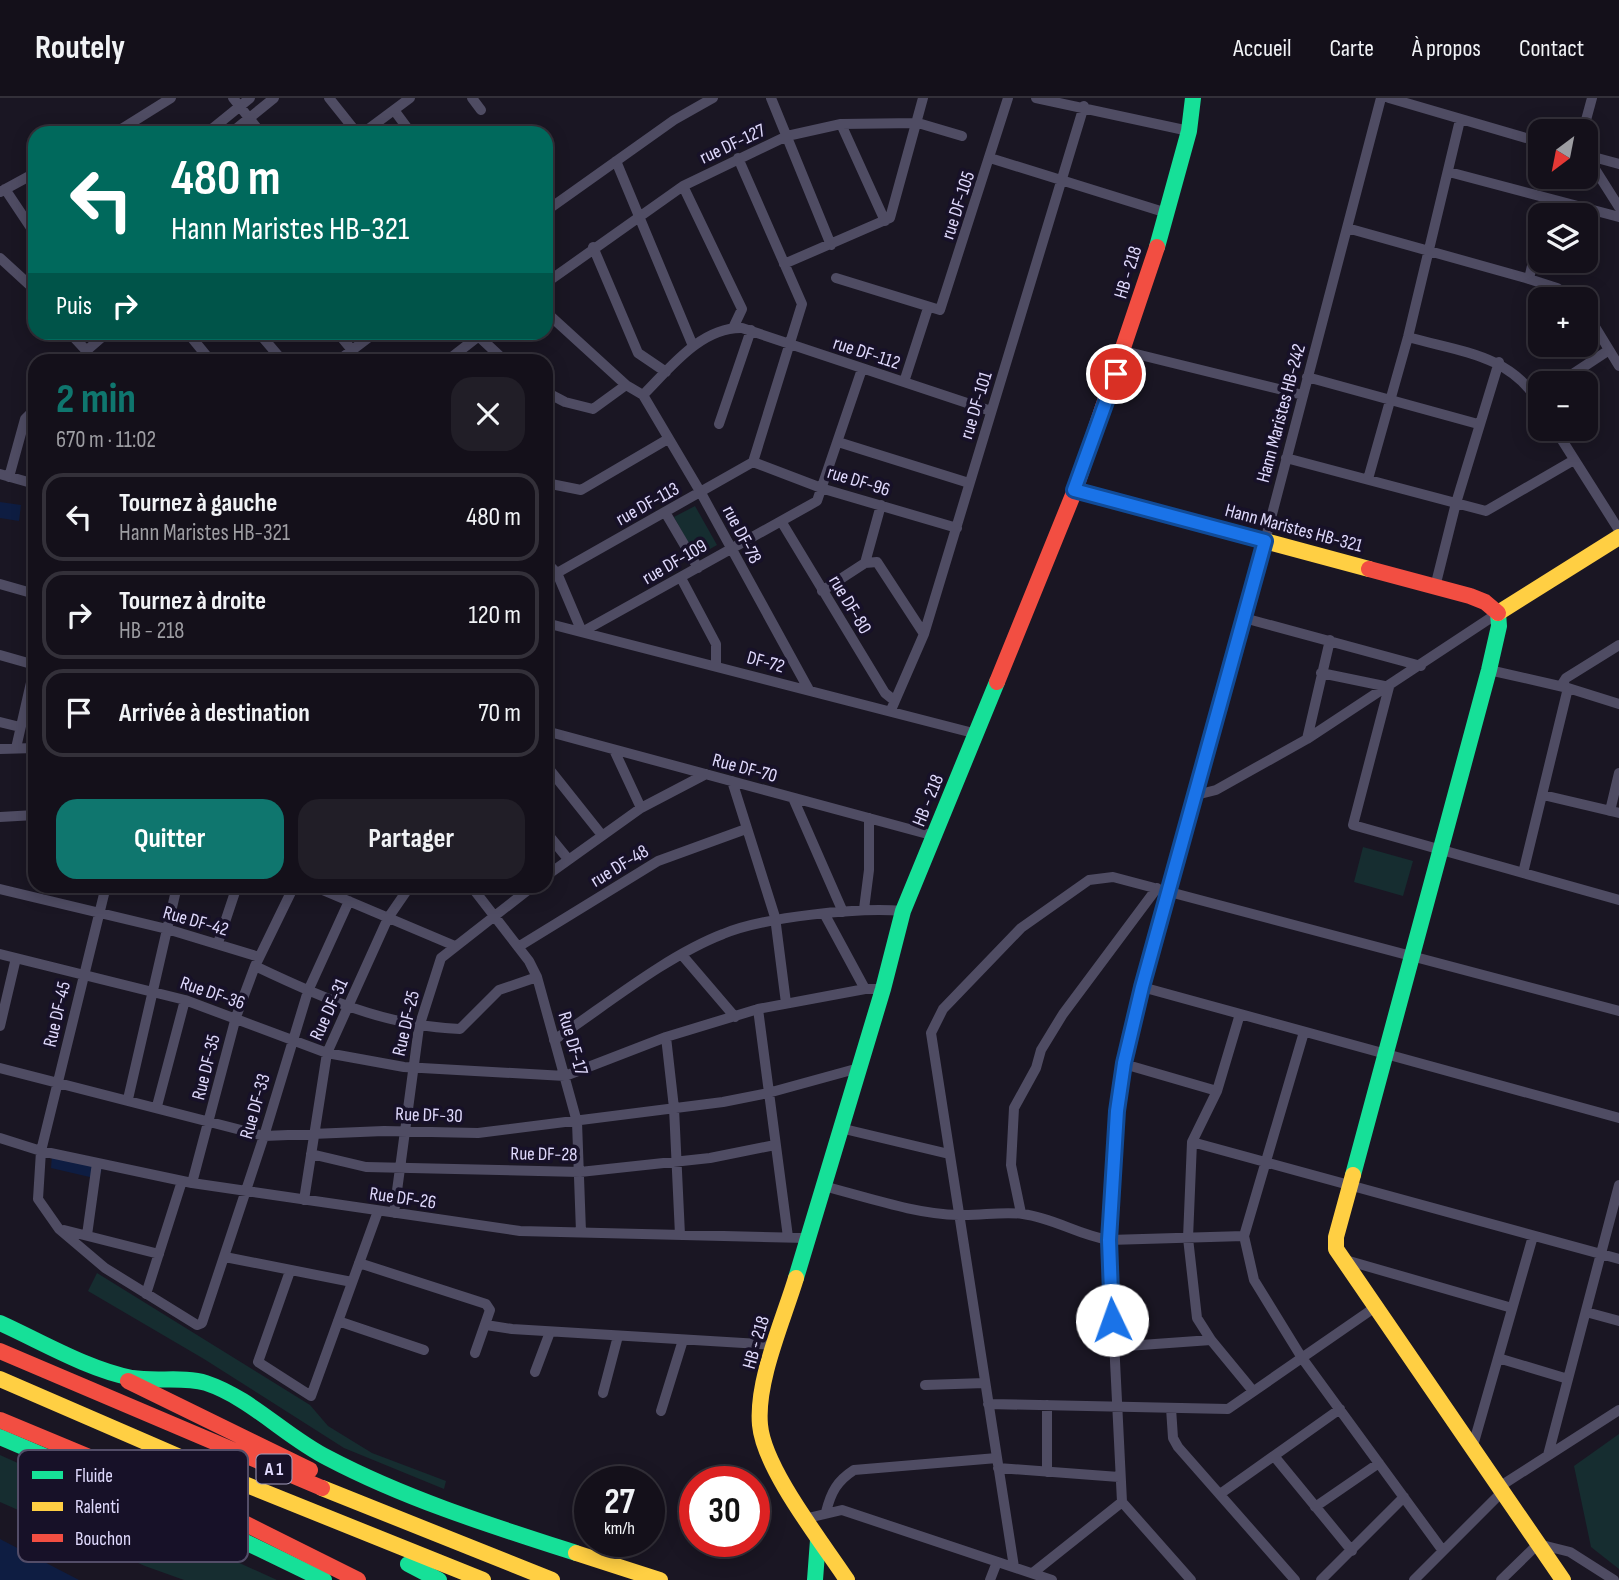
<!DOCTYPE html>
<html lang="fr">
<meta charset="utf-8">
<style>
:root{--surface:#14101a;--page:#211e27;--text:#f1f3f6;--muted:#9d9da2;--line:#333039;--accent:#0f766e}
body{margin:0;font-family:"Sofia Sans Condensed",sans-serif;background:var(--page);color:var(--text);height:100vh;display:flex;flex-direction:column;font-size:26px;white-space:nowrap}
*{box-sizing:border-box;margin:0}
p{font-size:23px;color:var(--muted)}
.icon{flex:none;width:38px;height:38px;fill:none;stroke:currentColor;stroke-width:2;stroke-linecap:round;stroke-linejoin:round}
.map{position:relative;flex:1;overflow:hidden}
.side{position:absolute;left:28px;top:256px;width:525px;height:539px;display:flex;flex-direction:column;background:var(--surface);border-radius:21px;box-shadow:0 4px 18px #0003,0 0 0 2px var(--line)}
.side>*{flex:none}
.banner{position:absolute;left:28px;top:28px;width:525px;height:214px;border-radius:21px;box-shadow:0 4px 18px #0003,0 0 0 2px var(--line);background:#00695c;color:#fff;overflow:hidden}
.needle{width:46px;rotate:212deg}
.buttons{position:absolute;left:1528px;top:21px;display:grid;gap:14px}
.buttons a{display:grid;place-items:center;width:70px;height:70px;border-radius:14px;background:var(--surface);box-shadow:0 4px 18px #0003,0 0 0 2px var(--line);font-size:35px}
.speed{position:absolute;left:574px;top:1368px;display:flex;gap:14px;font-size:35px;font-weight:700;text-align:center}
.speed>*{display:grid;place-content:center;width:91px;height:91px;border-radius:50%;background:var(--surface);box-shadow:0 4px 18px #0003,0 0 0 2px var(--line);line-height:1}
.speed small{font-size:18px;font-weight:400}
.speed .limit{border:10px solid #d22;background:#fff;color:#111}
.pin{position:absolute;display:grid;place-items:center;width:60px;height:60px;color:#fff;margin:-30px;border:4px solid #fff;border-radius:50%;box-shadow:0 2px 7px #0007}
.me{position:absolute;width:77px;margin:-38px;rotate:357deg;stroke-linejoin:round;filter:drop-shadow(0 0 5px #0008)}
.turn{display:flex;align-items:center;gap:24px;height:147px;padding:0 28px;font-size:32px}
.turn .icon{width:91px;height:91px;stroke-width:2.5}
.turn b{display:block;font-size:49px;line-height:60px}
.then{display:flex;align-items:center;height:66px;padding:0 28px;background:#0003;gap:14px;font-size:26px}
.round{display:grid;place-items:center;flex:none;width:74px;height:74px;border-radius:21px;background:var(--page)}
.summary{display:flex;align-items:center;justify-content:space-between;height:119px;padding:0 28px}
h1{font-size:42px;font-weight:700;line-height:52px;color:var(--accent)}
.cta{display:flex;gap:14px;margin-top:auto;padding:14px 28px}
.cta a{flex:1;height:80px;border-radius:21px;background:var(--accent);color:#fff;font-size:28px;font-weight:700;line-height:80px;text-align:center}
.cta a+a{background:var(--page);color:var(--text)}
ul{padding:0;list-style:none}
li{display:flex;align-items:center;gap:21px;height:88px;margin:0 14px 10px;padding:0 14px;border:4px solid var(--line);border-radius:21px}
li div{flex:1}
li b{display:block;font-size:26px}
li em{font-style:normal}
header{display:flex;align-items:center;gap:42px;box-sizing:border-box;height:98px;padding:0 35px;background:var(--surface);border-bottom:2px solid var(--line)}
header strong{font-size:33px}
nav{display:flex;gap:38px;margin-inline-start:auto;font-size:24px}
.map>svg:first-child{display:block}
</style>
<header>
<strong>Routely</strong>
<nav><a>Accueil</a><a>Carte</a><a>À propos</a><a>Contact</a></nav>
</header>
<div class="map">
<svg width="1619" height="1482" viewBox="0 0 1619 1482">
<rect width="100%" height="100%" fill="#1a1623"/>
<path fill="#162d30" d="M 695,408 L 717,447 L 696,459 L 674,419 Z
M 1363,749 L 1413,763 L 1403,798 L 1354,784 Z
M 97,1175 L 310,1307 L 328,1328 L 372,1355 L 446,1383 L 444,1391 L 344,1350 L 204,1261 L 88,1193 Z
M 1619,1336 L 1619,1471 L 1591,1449 L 1574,1368 Z
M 0,1357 L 277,1482 L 184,1482 L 145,1468 L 0,1404 Z"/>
<path fill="#0e1d42" d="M 0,404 L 21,407 L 19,423 L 0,420 Z
M 52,1057 L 102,1068 L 101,1075 L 94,1080 L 51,1070 Z
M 0,1441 L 79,1482 L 0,1482 Z"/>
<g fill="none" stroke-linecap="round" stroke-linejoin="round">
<path stroke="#4f4c63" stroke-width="10" d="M 233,0 L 261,35
M 329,0 L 357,35
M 472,0 L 481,12
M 771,0 L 831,147
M 1036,0 L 1189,33
M 1389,0 L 1540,44
M 394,12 L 411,35
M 841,26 L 885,123
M 1583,33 L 1592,0
M 115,35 L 171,0
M 207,35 L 250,0
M 231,35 L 274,0
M 363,35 L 410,0
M 1586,57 L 1619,109
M 1586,57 L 1619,66
M 738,60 L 802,206 L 753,364
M 990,60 L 1167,115
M 616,63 L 693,248
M 1449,74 L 1619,119
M 683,88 L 742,211 L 733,230
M 5,91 L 35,136
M 0,94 L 35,75
M 546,113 L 674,22 L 713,0
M 1543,117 L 1547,101
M 1347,130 L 1529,181 L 1557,190 L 1574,201
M 593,149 L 638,255 L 666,274
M 0,160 L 35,192
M 784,166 L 890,120 L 923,0
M 836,180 L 940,212 L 1008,0
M 1529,181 L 1540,132
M 546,185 L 683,88 L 787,38 L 841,26 L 918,25 L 962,38
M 546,214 L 626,287 L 643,297
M 1586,214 L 1619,268
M 69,234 L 95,262
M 187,234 L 210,262
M 258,234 L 282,262
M 337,234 L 352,252
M 475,235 L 504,262
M 1408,239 C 1460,254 1510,256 1540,306
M 86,253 L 108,234
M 1124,253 L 1303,297
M 339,262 L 376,234
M 448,262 L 484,234
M 1307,279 L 1478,326
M 904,284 L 928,210
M 1559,285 L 1609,252
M 546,294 L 565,304 L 593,311 L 626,287
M 643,297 C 670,270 701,229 742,230 L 991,313
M 643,297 L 701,395 L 809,592
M 719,326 L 751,232
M 1555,331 L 1619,432
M 838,344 L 969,385
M 1286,360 L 1486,413 L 1574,362
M 753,364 L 824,391 L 957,430
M 0,376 L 35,386
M 9,379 L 25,321 L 35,311
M 1368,381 L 1408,239 L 1460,22
M 546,385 L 581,392 L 668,341
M 665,414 L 698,470
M 781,423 L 885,595 L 895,603
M 546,464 L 557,475 L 582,534 L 817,403 L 862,271
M 865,465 L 881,407
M 557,475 L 753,364
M 681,480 L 716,546 L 716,568
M 0,486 L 35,496
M 1435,489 L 1456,405 L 1499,264
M 822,493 L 865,465 L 877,464 L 924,536
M 1244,520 L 1421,568
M 546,525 L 977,636
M 0,557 L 35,567
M 1489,572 L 1568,590 L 1619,606
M 1321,575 L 1389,589 L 1353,727 L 1619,802
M 1561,588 L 1566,580 L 1619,547
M 891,612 L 924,536 L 1084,8
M 0,624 L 20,629
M 546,633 L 935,738
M 1307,641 L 1330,542
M 16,650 L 35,567
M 0,651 L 35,650
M 614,652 L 641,710
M 546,667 L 601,736
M 732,683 L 775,819 L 786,905
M 1196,697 L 1216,692 L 1307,641 L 1498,515
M 1543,697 L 1619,715
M 793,700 L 843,814
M 1610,713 L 1619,675
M 0,719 L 35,717
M 546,734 L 568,761
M 1523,775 L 1568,590
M 546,778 L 641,710 L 706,676
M 106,788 L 41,1053 L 38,1101 L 59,1131 L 105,1170 L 197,1227 L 202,1225 L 264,1038 L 308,893 L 349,803
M 313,788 L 455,848
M 471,788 L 529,863 L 537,879 L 577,1024 L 581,1134
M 0,791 L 167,831 L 259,859
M 864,811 L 869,772 L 869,720
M 825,817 L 865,891
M 218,845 L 237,788
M 518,849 L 658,763 L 746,731
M 0,856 L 185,902 L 327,955 L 404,969 L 565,978 L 666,939 L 758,911 L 865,891 L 883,891
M 682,857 L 735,919
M 255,868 C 322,900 385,928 460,931 L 499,892 L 537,879
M 1142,889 L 1619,1020
M 758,911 L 788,1139
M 0,928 L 16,860
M 1304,934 L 1244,1138 L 1254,1182 L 1302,1260 L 1443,1453
M 666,939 L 674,1010 L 680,1137
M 554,942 C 605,908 666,858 723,836 C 763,819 860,809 903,813
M 1124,966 L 1217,993
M 0,970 L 264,1038 L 384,1033 L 478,1035 L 723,1004 L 768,995 L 859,970
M 128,1001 L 177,788
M 157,1008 L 185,902
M 840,1030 L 949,1056
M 0,1040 L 41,1053 L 192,1085 L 520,1133 L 807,1140
M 1192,1044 L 1619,1161
M 311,1056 L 366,1069 L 580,1074 L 710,1060 L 775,1047
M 192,1085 L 236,919 L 255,868 L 294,788
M 823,1088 C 867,1099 914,1116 959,1117 C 980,1118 1002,1113 1023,1116 C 1054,1120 1078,1137 1109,1142 L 1244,1138
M 304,1102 L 327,955 L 388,820 L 410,788
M 394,1115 L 419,929 L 441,860 L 533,788
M 1021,1115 L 1011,1067 L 1014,1010 L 1036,970 L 1041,952 L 1063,916 L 1157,790
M 64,1132 L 159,1156
M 87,1137 L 97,1065
M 225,1159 L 352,1184
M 1342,1161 L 1512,1210
M 359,1165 L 486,1206 L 490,1212 L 475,1255
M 290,1173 L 258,1264 L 311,1298 L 378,1113
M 146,1196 L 182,1083
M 1586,1214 L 1619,1223
M 338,1223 L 424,1252
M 486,1227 L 512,1231 L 776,1247
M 1211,1242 L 1197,1220 L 1188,1140 L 1192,1044 L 1217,993 L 1240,916
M 1113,1249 L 1211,1242 L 1253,1293
M 1498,1260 L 1568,1281
M 535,1274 L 550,1234
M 925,1287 L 985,1285
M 603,1295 L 618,1238
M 988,1306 L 1228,1311 L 1374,1210
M 1171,1310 L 1173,1340 L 1178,1349 L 1295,1482
M 661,1313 L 683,1242
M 1472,1351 L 1533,1138
M 1548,1357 L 1619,1087
M 1274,1358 L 1352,1453
M 998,1370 L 1119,1379
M 1047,1374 L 1047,1307
M 1499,1389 L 1619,1312
M 1220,1396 L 1340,1311
M 1315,1409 L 1379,1365
M 826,1414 C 831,1394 837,1383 854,1372 L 997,1360
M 808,1420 L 842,1412 L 1052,1482
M 1014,1469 L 931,935 L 943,911 L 1021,830 L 1089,782 L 1113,779 L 1619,913
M 1034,1474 L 1122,1404
M 990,1482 L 997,1464
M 1191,1482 L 1122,1404 L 1109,1142 L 1117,1013 L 1142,889 L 1265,443 L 1381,0
M 1321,1482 L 1404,1399
M 1414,1482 L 1502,1394
M 1501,1482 L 1538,1446 L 1570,1454 L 1614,1482"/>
<path stroke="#16e098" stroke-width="16" d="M 1157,149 L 1189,33 L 1193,0
M 1353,1077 L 1489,572 L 1499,528 L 1498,515
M 796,1180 L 883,891 L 903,813 L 997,584
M 0,1225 C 42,1244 87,1271 132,1280 C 156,1284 184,1278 206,1285 C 251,1300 286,1339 328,1360 C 406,1401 492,1428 576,1455
M 0,1339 L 237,1440 L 324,1482
M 408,1466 L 439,1482
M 815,1482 L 818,1442"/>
<path stroke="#ffcf43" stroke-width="16" d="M 1075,392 L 1369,471
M 1498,515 L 1619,439
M 1353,1077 L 1336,1139 L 1336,1151 L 1563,1482
M 796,1180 C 783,1223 756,1283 760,1327 C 764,1371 822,1444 847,1482
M 0,1281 L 217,1375 L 483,1482
M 322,1390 L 552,1482
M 576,1455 L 660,1482"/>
<path stroke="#f24e42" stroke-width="16" d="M 1369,471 L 1470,498 L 1485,504 L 1498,515
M 997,584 L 1075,392 L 1157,149
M 0,1253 L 322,1390
M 128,1283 L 310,1372
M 0,1322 L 226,1416 L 358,1482"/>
</g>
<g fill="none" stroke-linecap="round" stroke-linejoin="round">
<defs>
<path id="route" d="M 1112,1222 L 1109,1142 L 1117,1013 L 1124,965 L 1142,889 L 1265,443 L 1074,392 L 1116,276"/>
</defs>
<use href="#route" stroke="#114b97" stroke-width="18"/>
<use href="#route" stroke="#1a73e8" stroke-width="12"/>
</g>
<g text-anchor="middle" stroke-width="7" stroke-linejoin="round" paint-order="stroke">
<rect fill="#171128" stroke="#a49ebd" stroke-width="2" x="256.5" y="1356.5" width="35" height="29" rx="5"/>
<g font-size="18" font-weight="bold" fill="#e0dafd">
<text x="274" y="1377">A 1</text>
</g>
<g font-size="19" fill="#e0dafd" stroke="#171128">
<text transform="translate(732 45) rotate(-25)" y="7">rue DF-127</text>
<text transform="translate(957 107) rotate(-72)" y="7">rue DF-105</text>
<text transform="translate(1127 174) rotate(-73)" y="7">HB - 218</text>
<text transform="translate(867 254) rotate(18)" y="7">rue DF-112</text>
<text transform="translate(975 307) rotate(-73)" y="7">rue DF-101</text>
<text transform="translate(1280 315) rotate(-75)" y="7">Hann Maristes HB-242</text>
<text transform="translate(859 382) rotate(17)" y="7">rue DF-96</text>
<text transform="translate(647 405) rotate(-29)" y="7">rue DF-113</text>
<text transform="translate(1294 429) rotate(15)" y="7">Hann Maristes HB-321</text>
<text transform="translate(743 436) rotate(62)" y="7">rue DF-78</text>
<text transform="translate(674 463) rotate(-30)" y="7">rue DF-109</text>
<text transform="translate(851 506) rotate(59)" y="7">rue DF-80</text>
<text transform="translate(766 563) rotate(15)" y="7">DF-72</text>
<text transform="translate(745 669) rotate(15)" y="7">Rue DF-70</text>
<text transform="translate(927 702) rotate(-68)" y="7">HB - 218</text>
<text transform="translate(619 767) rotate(-31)" y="7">rue DF-48</text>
<text transform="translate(196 822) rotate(16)" y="7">Rue DF-42</text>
<text transform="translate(213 894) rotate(19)" y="7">Rue DF-36</text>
<text transform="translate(328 911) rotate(-65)" y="7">Rue DF-31</text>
<text transform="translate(56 916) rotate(-77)" y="7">Rue DF-45</text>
<text transform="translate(405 925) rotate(-77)" y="7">Rue DF-25</text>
<text transform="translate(574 945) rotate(74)" y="7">Rue DF-17</text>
<text transform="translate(205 969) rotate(-76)" y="7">Rue DF-35</text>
<text transform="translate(254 1008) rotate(-74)" y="7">Rue DF-33</text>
<text transform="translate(429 1016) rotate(2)" y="7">Rue DF-30</text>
<text transform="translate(544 1055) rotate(1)" y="7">Rue DF-28</text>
<text transform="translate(403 1099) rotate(8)" y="7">Rue DF-26</text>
<text transform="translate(755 1244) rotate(-74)" y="7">HB - 218</text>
</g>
</g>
<rect x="18" y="1352" width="230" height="112" rx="10" fill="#171128" stroke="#534d68" stroke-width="2"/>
<rect x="32" y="1373" width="31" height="8" fill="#16e098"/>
<rect x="32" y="1404" width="31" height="9" fill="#ffcf43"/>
<rect x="32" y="1436" width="31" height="8" fill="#f24e42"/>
<g font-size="19" fill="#e0dafd">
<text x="75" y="1384">Fluide</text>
<text x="75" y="1415">Ralenti</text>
<text x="75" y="1447">Bouchon</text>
</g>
</svg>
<div class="buttons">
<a><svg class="needle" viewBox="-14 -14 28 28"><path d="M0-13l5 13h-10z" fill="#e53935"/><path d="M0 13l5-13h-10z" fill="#9d9da2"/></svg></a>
<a><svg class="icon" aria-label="layers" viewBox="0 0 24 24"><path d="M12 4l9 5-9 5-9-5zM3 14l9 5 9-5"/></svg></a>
<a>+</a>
<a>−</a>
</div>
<div class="speed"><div>27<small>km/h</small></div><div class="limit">30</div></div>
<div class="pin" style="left:1116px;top:276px;background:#d93025"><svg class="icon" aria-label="arrive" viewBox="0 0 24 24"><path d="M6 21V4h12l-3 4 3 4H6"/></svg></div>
<svg class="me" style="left:1112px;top:1222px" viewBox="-20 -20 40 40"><circle r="19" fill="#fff"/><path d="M0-13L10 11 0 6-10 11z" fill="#1a73e8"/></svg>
<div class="banner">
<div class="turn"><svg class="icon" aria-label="left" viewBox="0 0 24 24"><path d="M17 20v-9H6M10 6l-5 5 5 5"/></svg><div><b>480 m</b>Hann Maristes HB-321</div></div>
<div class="then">Puis<svg class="icon" aria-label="right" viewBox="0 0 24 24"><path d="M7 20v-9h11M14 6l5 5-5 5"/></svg></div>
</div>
<section class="side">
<div class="summary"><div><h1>2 min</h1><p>670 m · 11:02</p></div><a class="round"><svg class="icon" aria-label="close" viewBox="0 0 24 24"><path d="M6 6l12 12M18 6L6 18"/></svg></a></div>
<ul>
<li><svg class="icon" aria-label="left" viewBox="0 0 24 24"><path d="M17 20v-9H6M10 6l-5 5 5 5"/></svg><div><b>Tournez à gauche</b><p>Hann Maristes HB-321</p></div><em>480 m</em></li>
<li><svg class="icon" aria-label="right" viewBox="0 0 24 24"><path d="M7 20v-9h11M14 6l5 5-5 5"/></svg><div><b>Tournez à droite</b><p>HB - 218</p></div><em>120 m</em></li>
<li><svg class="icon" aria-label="arrive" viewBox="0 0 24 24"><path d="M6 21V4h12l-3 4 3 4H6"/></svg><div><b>Arrivée à destination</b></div><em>70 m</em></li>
</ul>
<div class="cta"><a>Quitter</a><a>Partager</a></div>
</section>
</div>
